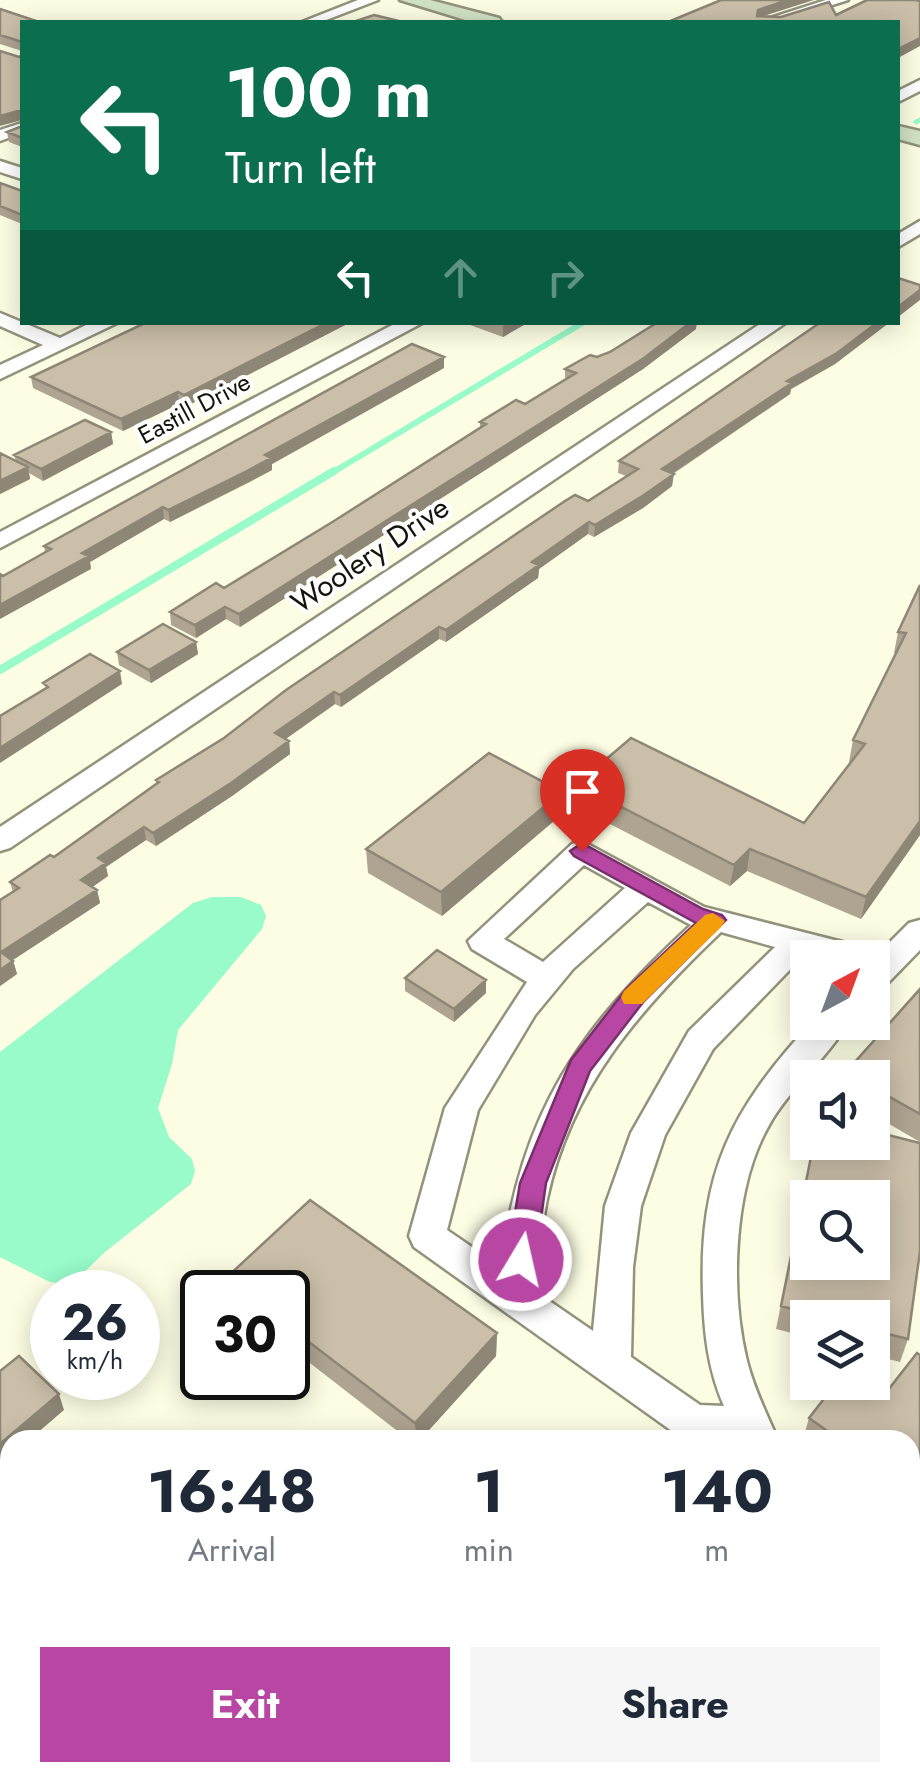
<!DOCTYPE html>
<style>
:root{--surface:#fff;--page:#f6f6f7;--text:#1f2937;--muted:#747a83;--accent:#b747a3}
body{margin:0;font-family:Jost,sans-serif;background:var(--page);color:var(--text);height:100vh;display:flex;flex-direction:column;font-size:38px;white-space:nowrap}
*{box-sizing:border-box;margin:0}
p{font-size:32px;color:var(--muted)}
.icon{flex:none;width:55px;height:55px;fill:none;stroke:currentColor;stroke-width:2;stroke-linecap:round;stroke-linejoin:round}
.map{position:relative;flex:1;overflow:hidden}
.details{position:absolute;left:0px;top:1430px;width:920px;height:352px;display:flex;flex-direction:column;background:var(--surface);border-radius:30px 30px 0 0;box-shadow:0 5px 25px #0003}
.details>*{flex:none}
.top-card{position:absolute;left:20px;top:20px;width:880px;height:305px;border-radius:0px;box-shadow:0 5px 25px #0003;background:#0b6e4f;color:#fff;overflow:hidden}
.needle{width:65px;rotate:41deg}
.tools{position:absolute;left:790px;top:940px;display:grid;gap:20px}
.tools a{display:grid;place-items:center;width:100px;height:100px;border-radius:0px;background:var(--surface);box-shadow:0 5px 25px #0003;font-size:50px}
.speed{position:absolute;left:30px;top:1270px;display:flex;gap:20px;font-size:50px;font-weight:700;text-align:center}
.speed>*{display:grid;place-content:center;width:130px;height:130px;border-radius:50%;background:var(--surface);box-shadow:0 5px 25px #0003;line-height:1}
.speed small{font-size:25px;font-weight:400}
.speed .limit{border:5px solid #111;border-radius:15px;background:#fff;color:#111}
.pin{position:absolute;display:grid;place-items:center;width:85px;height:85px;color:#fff;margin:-102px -42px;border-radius:50% 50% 50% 0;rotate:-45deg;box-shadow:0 0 10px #0007}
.pin .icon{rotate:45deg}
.me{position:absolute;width:110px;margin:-55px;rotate:9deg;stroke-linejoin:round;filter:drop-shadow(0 0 8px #0008)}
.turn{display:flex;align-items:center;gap:35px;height:210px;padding:0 40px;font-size:45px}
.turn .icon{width:130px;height:130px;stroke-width:2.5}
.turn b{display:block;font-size:70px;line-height:85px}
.lanes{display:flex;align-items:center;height:95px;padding:0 40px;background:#0003;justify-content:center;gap:50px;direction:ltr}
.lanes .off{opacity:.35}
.eta{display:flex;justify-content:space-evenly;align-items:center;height:170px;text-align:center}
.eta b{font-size:60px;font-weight:700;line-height:70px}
.primary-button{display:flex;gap:20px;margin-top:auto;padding:20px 40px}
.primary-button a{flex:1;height:115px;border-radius:0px;background:var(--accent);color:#fff;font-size:40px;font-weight:700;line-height:115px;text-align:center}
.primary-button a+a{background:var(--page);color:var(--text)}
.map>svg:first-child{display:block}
</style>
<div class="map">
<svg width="920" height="1781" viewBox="0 0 920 1781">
<rect width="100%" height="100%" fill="#fcfde3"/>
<path fill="#98fbc9" d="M 212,897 L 241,897 L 261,905 L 266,916 L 262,929 L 178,1030 L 172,1064 L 158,1108 L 169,1137 L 192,1159 L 195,1171 L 191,1184 L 105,1252 L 71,1285 L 50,1282 L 0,1257 L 0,1052 L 193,903 Z
M 920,1748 L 920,1781 L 778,1781 L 815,1773 L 910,1772 L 910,1750 Z"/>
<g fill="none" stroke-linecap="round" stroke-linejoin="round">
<path stroke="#98fbc9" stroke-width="5" d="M 916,122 L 920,120"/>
<path stroke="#98fbc9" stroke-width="6" d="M 330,474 L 584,322"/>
<path stroke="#98fbc9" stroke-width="8" d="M 0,670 L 334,471"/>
<defs>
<path id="street" d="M 358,0 L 378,0 L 321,22 L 302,22 Z
M 826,0 L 848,0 L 779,22 L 758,22 Z
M 920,80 L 920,91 L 898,102 L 898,91 Z
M 22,123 L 22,133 L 0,141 L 0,130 Z
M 0,161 L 22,168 L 22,179 L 0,172 Z
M 920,221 L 920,234 L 898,247 L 898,234 Z
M 0,313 L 60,338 L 92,322 L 119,322 L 0,379 L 0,365 L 43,345 L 0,326 Z
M 398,322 L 424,322 L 0,548 L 0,532 Z
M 763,322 L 787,322 L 10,848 L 0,851 L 0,827 Z
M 582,841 L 704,907 L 862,947 L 873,950 L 876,956 L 909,923 L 920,920 L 920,950 L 883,988 L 872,991 L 872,958 L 805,954 L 713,1049 L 665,1135 L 641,1206 L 633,1267 L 631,1357 L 700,1405 L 724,1406 C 708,1369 704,1333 703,1293 C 699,1172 731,1110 812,1022 L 848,1022 C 827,1060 789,1088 768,1127 C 733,1189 730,1292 747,1361 C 754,1389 767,1415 778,1440 L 690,1440 L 679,1436 L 414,1247 L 409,1236 L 445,1108 L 527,982 L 472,949 L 468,941 L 572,844 ZM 584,865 L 625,888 L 543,962 L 504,939 ZM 648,902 L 691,925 C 578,1029 521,1112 501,1267 L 447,1230 L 478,1110 L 535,1015 L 573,969 ZM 721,932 L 775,947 L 689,1031 L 631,1133 L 605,1206 L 593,1331 L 535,1291 C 539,1260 541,1229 547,1199 C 571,1087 640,1009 721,932 Z
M 0,1637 L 10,1641 L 10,1691 L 0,1687 Z
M 90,1772 L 142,1772 L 145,1781 L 94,1781 Z"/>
<path id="secondary" d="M 400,0 L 430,0 L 499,18 L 502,22 L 472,22 Z
M 898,126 L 920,131 L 920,145 L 898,139 Z"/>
</defs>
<use href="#street" stroke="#93937c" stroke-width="5"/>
<use href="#secondary" stroke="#93937c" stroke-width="5"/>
<use href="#street" fill="#fff" fill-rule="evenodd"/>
<use href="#secondary" fill="#d1e2c4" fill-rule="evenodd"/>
</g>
<path fill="#afa491" d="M 0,9 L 22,22 L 22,51 L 0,44 Z
M 22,126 L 22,147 L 9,142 L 7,132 Z
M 0,183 L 22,191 L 22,224 L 0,215 Z
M 351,322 L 185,407 L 179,404 L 123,431 L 33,388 L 31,377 Z
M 470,322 L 529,322 L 503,337 L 470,325 Z
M 821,322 L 890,322 L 835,364 L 791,389 L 790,394 L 673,474 L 672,486 L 643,508 L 594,537 L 588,534 L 539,569 L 538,578 L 446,642 L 439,639 L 341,707 L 335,704 L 285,739 L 289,741 L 290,754 L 232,796 L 156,846 L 146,840 L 106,867 L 108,876 L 92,887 L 97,890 L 100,903 L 13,960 L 17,974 L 0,986 L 13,892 L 10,882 L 54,857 L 156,784 L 156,780 L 224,738 L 626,476 L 618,473 L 619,461 Z
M 696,329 L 643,369 L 240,627 L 226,619 L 196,638 L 171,625 L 170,612 L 224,588 L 334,521 L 480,428 L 480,422 L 525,404 L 565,380 L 565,369 L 597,357 Z
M 444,368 L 272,464 L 272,470 L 248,483 L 170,522 L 164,519 L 90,562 L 91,569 L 3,576 L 45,552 L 44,546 Z
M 111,432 L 113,444 L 43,481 L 29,473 L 30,479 L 0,494 L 0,453 L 16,461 L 14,455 Z
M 920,585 L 920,835 L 861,919 L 747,871 L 730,886 L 575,806 L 577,784 L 804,823 L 851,762 L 849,762 L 853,740 L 896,653 L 894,653 L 898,632 Z
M 196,642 L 198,654 L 151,683 L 119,665 L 117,652 Z
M 562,792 L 561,815 L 442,916 L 368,873 L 366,849 Z
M 405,978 L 486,993 L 454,1022 L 405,991 Z
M 920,989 L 920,1142 L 872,1114 L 872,1078 L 845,1078 L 846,1072 Z
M 814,1142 L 908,1339 L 900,1362 L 872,1355 L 872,1318 L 808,1318 L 808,1337 L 776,1329 Z
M 310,1200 L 497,1333 L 496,1356 L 420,1440 L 409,1440 L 288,1346 L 288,1292 L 228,1292 L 226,1278 Z
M 920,1355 L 920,1646 L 910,1625 L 910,1440 L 805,1440 L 803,1439 L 809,1418 L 888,1390 Z
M 290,1772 L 440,1772 L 447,1781 L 299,1781 Z"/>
<path fill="#8e8676" d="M 788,0 L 814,0 L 757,18 L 758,10 Z
M 920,38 L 920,46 L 898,58 L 898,49 Z
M 22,110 L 22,120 L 0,126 L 0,116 Z
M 920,290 L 920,300 L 898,317 L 898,307 Z
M 328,322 L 351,322 L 185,407 L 184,395 Z
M 510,322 L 529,322 L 503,337 L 503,326 Z
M 691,322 L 697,322 L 696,329 L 643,369 L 240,627 L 239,614 Z
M 878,322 L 890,322 L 835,364 L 791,389 L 790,394 L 661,481 L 662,469 L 787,381 Z
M 444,357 L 444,368 L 272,464 L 272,470 L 170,522 L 168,510 L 265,455 Z
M 178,392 L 179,404 L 123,431 L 121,419 Z
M 111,432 L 113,444 L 43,481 L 41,469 Z
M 28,467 L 30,479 L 0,494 L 0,481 Z
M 674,474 L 672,486 L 643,508 L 594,537 L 595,525 Z
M 163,507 L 164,519 L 90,562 L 91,569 L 0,619 L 0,605 L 82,553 Z
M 589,522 L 588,534 L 539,569 L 538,578 L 446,642 L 446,630 L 532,562 Z
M 225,607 L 226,619 L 196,638 L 195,625 Z
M 439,627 L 439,639 L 341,707 L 340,695 Z
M 196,642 L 198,654 L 151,683 L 149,670 Z
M 120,671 L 122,684 L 0,763 L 0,748 Z
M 334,692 L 335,704 L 276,746 L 275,733 Z
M 289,741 L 290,754 L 232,796 L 156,846 L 153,833 Z
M 562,792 L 561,815 L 442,916 L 441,892 Z
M 920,821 L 920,835 L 861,919 L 866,897 Z
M 144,827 L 146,840 L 106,867 L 108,876 L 84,893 L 81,880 L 98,858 Z
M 750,849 L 747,871 L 730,886 L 734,865 Z
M 97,890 L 100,903 L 5,965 L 1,952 Z
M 13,961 L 17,974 L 0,986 L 0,970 Z
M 486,980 L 486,993 L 454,1022 L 454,1009 Z
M 497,1333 L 496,1356 L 420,1440 L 416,1440 L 415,1423 Z
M 59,1394 L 64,1410 L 29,1440 L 10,1440 L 10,1456 L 0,1465 L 0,1444 Z"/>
<path fill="#cbbfa9" stroke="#8e8676" stroke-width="2.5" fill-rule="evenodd" d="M 721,0 L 788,0 L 758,10 L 757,16 L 781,17 L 829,2 L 836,15 L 867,0 L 916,0 L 920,1 L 920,38 L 898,49 L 898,22 L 668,22 Z
M 0,9 L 39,22 L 22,22 L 22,42 L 0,35 Z
M 374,15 L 403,22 L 353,22 Z
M 0,51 L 19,57 L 22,55 L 22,110 L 0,116 Z
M 22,126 L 22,138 L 7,132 Z
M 0,183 L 22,191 L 22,215 L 0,206 Z
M 898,278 L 920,285 L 920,290 L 898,307 Z
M 147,322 L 328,322 L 184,395 L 178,392 L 121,419 L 31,377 Z
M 658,322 L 691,322 L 644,358 L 239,614 L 225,607 L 195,625 L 170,612 L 216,583 L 224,588 L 334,521 L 486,424 L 480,422 L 516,400 L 525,404 L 576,373 L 565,369 L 590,355 L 597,357 L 610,352 Z
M 821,322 L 878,322 L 837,353 L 787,381 L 792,383 L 662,469 L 674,474 L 644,495 L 595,525 L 589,522 L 532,562 L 539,565 L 446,630 L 439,627 L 340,695 L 334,692 L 275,733 L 289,741 L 231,783 L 153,833 L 144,827 L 98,858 L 106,863 L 81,880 L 97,890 L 1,952 L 13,961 L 0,970 L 0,900 L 19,888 L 10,882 L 50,855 L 54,857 L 159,782 L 156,780 L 224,738 L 286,690 L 565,501 L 575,495 L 588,501 L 638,469 L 619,461 Z
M 412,344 L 444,357 L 265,455 L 271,458 L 247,471 L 168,510 L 163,507 L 82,553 L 89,556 L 0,605 L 0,574 L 3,576 L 51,549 L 44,546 Z
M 85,420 L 111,432 L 41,469 L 14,455 Z
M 0,453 L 28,467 L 0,481 Z
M 920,585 L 920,821 L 866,897 L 750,849 L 734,865 L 577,784 L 631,738 L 804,823 L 865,744 L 853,740 L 906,633 L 898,632 Z
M 163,624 L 196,642 L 149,670 L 117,652 Z
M 90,654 L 120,671 L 0,748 L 0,716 L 48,687 L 43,683 Z
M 489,753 L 562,792 L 441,892 L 366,849 Z
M 437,950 L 486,980 L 454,1009 L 405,978 Z
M 920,989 L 920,1114 L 872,1087 L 872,1078 L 857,1078 L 846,1072 Z
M 872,1131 L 920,1143 L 920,1251 L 908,1339 L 872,1330 L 872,1318 L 825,1318 L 781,1306 L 814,1142 L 872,1142 ZM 808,1198 L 872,1198 L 872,1262 L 808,1262 Z
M 310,1200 L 497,1333 L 415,1423 L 288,1326 L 288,1292 L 244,1292 L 226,1278 Z
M 917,1353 L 920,1355 L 920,1609 L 910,1588 L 910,1440 L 840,1440 L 809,1418 L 837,1382 L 872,1382 L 872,1380 L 888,1390 Z
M 19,1356 L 59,1394 L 0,1444 L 0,1371 Z
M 302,1772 L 440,1772 L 447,1780 L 446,1781 L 311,1781 Z"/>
<path fill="#b747a3" stroke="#772e6a" stroke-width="2.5" d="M 582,843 L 703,909 L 722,915 L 726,920 L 644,1001 L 590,1071 L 546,1183 L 535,1260 L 531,1268 L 521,1272 L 511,1268 L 507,1260 L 520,1183 L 571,1060 L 627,988 L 696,923 L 574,856 L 570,851 Z"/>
<path fill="#f59e0b" d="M 713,913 L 725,921 L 721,927 L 642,1004 L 624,1004 L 621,997 L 624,991 L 705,915 Z"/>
<g text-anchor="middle" stroke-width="8" stroke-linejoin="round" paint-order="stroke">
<g font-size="25" fill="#14140c" stroke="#fff">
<text transform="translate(194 408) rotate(-28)" y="9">Eastill Drive</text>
</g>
<g font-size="30" fill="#14140c" stroke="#fff">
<text transform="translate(370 555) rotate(-34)" y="10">Woolery Drive</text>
</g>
</g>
</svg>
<div class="tools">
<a><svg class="needle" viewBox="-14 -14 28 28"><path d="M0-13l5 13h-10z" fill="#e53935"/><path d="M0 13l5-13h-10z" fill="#747a83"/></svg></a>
<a><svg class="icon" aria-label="sound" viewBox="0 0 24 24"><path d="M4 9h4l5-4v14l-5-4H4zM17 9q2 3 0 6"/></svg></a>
<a><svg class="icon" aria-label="search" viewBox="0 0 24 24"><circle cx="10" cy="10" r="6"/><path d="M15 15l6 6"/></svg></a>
<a><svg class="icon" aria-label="layers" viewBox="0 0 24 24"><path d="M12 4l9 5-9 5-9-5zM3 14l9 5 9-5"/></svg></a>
</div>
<div class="speed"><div>26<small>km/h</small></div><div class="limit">30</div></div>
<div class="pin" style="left:582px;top:851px;background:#d93025"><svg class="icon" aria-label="arrive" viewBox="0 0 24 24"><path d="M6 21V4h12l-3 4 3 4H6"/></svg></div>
<svg class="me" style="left:521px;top:1260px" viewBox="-20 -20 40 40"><circle r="17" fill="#b747a3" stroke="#fff" stroke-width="3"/><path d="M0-11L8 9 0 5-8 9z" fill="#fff"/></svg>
<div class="top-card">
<div class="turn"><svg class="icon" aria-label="left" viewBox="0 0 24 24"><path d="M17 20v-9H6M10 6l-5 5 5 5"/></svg><div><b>100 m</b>Turn left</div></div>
<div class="lanes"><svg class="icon" aria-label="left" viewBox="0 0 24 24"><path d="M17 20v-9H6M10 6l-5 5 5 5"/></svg><svg class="icon off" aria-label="ahead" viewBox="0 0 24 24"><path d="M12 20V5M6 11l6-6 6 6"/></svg><svg class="icon off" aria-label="right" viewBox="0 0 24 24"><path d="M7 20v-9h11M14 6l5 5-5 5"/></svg></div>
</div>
<section class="details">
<div class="eta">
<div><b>16:48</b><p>Arrival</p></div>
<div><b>1</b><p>min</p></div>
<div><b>140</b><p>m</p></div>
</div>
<div class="primary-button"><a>Exit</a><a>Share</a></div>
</section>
</div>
